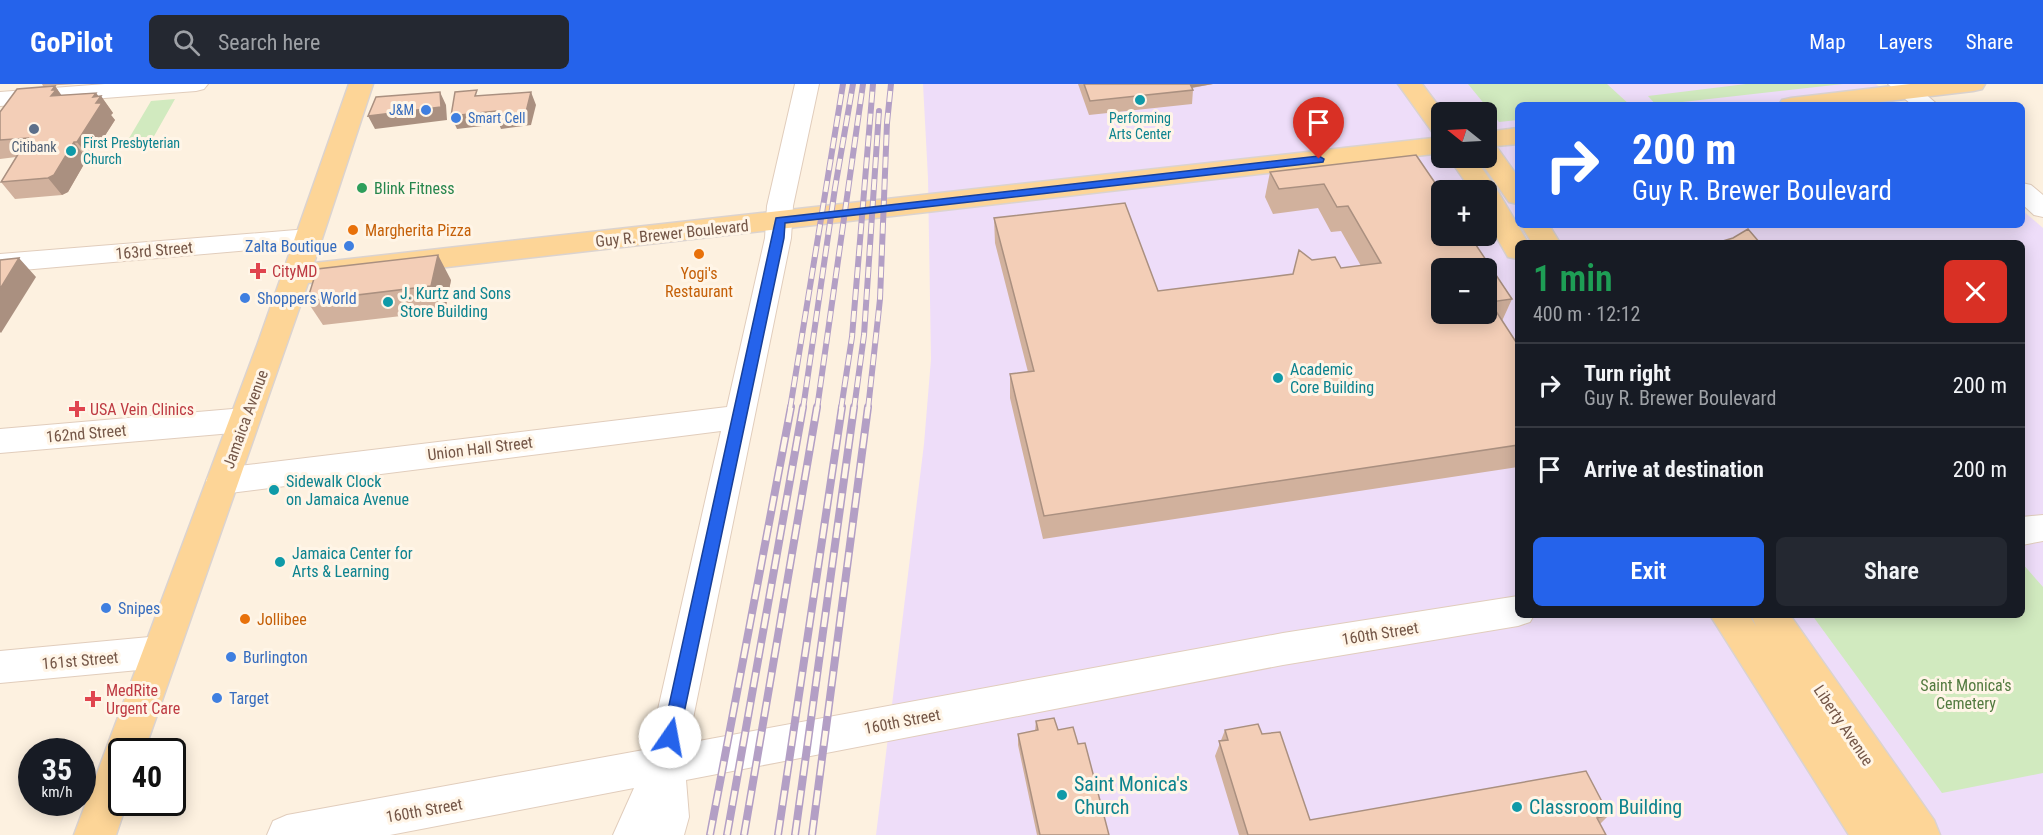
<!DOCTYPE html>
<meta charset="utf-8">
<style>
:root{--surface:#171b24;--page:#242831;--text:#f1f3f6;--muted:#9ea1a6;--line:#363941;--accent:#2563eb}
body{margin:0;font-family:"Roboto Condensed",sans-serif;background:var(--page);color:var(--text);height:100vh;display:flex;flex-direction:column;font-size:22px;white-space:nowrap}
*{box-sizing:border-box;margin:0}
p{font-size:20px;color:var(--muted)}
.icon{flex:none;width:33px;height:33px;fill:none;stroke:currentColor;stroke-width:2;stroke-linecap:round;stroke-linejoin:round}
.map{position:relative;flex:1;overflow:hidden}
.drawer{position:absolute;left:1515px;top:156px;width:510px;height:378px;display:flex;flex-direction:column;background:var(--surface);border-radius:9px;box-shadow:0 3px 15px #0003}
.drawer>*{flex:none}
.hud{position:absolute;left:1515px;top:18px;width:510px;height:126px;border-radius:9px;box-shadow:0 3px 15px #0003;background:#2563eb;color:#fff;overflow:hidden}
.needle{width:39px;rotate:288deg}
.fabs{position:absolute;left:1431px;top:18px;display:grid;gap:12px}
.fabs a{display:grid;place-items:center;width:66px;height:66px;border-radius:9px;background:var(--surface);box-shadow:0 3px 15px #0003;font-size:30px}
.speed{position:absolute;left:18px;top:654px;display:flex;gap:12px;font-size:30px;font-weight:700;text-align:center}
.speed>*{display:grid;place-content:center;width:78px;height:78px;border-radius:50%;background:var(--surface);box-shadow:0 3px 15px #0003;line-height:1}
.speed small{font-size:15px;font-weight:400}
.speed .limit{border:3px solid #111;border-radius:9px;background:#fff;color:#111}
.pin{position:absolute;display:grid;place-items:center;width:51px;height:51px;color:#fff;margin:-62px -26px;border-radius:50% 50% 50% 0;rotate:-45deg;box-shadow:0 0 6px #0007}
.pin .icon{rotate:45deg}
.me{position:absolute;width:66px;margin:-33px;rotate:12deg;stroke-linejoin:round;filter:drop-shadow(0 0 4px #0008)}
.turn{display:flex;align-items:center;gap:21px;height:126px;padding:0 18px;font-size:27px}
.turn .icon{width:78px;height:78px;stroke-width:2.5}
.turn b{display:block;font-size:42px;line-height:51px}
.round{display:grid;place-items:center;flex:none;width:63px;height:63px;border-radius:9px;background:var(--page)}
.headline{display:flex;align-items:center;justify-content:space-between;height:102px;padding:0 18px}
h1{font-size:36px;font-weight:600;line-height:45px;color:#1e9e55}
.button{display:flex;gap:12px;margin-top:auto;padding:12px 18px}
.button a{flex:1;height:69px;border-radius:9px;background:var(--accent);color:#fff;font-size:24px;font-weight:600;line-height:69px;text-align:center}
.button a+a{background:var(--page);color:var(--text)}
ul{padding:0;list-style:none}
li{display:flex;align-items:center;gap:18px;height:84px;padding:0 18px;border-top:2px solid var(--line)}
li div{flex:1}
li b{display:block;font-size:22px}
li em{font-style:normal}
header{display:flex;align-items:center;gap:36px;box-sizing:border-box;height:84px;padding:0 30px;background:var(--accent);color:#fff}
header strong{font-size:28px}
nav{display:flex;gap:33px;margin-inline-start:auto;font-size:21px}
.search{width:420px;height:54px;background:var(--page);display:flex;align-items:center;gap:15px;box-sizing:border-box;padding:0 21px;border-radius:9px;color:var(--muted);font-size:22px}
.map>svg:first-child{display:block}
</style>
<header>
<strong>GoPilot</strong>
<div class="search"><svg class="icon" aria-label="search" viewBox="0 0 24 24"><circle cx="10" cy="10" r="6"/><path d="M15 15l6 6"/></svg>Search here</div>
<nav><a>Map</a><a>Layers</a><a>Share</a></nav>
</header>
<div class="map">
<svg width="2043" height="751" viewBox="0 0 2043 751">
<rect width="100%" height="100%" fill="#fdf1e0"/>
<path fill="#eeddf9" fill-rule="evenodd" d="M 923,0 L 1876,0 L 1899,21 L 1518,21 L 1518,141 L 2022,141 L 2022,126 L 2043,144 L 2043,751 L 876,751 L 924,360 L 931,275 L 928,94 ZM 1442,28 L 1486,28 L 1486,74 L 1442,74 ZM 1442,106 L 1486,106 L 1486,152 L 1442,152 ZM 1518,159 L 2022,159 L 2022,531 L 1518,531 ZM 1442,184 L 1486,184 L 1486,230 L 1442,230 Z"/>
<path fill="#d1eabf" d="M 1468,0 L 1607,0 L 1630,21 L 1518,21 L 1518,36 L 1499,38 Z
M 1746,0 L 1843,0 L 1656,21 L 1648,12 Z
M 175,15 L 153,54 L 128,56 L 151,17 Z
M 2022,479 L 2043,503 L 2043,689 L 1942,709 L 1812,531 L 2022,531 Z"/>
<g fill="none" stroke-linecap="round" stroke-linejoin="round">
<defs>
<path id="minor" d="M 105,0 L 208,0 L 204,5 L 196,7 L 0,22 L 0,8 Z
M 795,0 L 819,0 L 793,122 L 791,154 L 688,659 L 1283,549 L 1518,512 L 1518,531 L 1534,531 L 1530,538 L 1518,542 L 1283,581 L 686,696 L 689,733 L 684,751 L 613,751 L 634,704 L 390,751 L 267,751 L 273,737 L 287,731 L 649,665 L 721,347 L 222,410 L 211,406 L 206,397 L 211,388 L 222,384 L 727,323 L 765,154 L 767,122 Z
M 1888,0 L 1914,0 L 1938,21 L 1912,21 Z
M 2022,99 L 2031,101 L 2043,111 L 2043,133 L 2034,131 L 2022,120 Z
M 308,145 L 317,148 L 321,154 L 317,160 L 0,188 L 0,170 Z
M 244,324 L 255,328 L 259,336 L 255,344 L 244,348 L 0,369 L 0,345 Z
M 2043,431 L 2043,457 L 2022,461 L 2022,433 Z
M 160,552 L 173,557 L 178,568 L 173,579 L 160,584 L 0,599 L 0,567 Z"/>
<path id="major" d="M 349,0 L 373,0 L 314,179 L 1442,53 L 1442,69 L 308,199 L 144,668 L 122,668 L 122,718 L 127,718 L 116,751 L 74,751 L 258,259 Z
M 1398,0 L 1422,0 L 1443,28 L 1442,28 L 1442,51 L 1433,49 Z
M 1910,0 L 1985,0 L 1982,5 L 1973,7 L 1854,21 L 1779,21 L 1782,16 L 1791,14 Z
M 1518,44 L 1518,60 L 1496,62 L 1518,93 L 1518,120 L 1509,118 L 1478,74 L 1486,74 L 1486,48 Z
M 1449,74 L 1475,74 L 1497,106 L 1528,159 L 1518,159 L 1518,175 L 1508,173 L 1486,135 L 1486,106 L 1471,106 Z
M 1521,141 L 1549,141 L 1560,159 L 1532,159 Z
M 1710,531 L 1749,531 L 1756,542 L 1751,531 L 1790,531 L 1934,736 L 1940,751 L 1894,751 L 1893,749 L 1894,751 L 1849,751 Z"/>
</defs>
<use href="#minor" stroke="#e1cdbc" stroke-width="2"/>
<use href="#major" stroke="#dbd3cf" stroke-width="3"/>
<use href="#minor" fill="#fff" fill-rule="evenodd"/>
<use href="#major" fill="#fdd597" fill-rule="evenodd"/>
<defs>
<path id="rail-far1" d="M 790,325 L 843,0
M 803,325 L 835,104 L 853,0
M 817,325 L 863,0
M 841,325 L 852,253 L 873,0
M 854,325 L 864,251 L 879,27
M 868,325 L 880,215 L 887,39 L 891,0"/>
<path id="rail" d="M 710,751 L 791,323
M 727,751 L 803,323
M 744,751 L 817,323
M 778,751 L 842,323
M 795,751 L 854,323
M 812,751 L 868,323"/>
</defs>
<use href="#rail-far1" stroke="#b39fc5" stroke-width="6"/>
<use href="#rail" stroke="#b39fc5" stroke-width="8"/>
<use href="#rail-far1" stroke="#fff5e7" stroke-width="4" stroke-dasharray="11" stroke-linecap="butt"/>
<use href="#rail" stroke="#fff5e7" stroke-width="5" stroke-dasharray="15" stroke-linecap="butt"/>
</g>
<path fill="#d1b19d" d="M 42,0 L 75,0 L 43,2 Z
M 1078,0 L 1213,0 L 1192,4 L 1193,6 L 1192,20 L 1089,31 Z
M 55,2 L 61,11 L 96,9 L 98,12 L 101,12 L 113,29 L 111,31 L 115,36 L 90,75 L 87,75 L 68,108 L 62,111 L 15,115 L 1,98 L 16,73 L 0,75 L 0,28 Z
M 1416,71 L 1512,215 L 1502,237 L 1518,261 L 1518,383 L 1043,455 L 1010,314 L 1010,290 L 1028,288 L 995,159 L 994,134 L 1158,207 L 1293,190 L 1312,176 L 1341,184 L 1361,182 L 1341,147 L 1331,148 L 1318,124 L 1273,130 L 1265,113 L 1270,88 Z
M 451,196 L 445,227 L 323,241 L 307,217 Z
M 1036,637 L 1058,646 L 1078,660 L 1109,751 L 1037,751 L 1018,661 L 1018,650 L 1035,647 Z
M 1225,646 L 1262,650 L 1310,736 L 1609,731 L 1600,740 L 1606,751 L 1239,751 L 1215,672 Z"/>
<path fill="#aa9080" d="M 1185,0 L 1213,0 L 1184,5 Z
M 55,2 L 67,19 L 51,12 L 52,6 Z
M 440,8 L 446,21 L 447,36 L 375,45 L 368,32 Z
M 531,8 L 536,21 L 531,41 L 501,45 L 499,40 L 457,45 L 451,32 L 496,27 Z
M 96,9 L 100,14 L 101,12 L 113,29 L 111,31 L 115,36 L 90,75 L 77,58 L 93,13 Z
M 74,58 L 87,75 L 68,108 L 62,111 L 48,94 Z
M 438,171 L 451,196 L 445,227 L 431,202 Z
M 19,174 L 36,193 L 1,249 L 0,248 L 0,205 Z"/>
<path fill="#f3ceb7" stroke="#aa9080" stroke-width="1.5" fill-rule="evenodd" d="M 1084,0 L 1190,0 L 1193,6 L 1090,17 Z
M 55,2 L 52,6 L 56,6 L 51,12 L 96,9 L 93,13 L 101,12 L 96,19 L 102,19 L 77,58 L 74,58 L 54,91 L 48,94 L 1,98 L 28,54 L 0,56 L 0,28 L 17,5 Z
M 477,6 L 475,12 L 531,8 L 526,28 L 496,31 L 496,27 L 451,32 L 455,8 Z
M 440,8 L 441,23 L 368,32 L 376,13 Z
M 1416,71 L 1442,109 L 1442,152 L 1470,152 L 1512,215 L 1490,218 L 1518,261 L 1518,361 L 1044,432 L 1010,290 L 1034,287 L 994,134 L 1125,119 L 1158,207 L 1293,190 L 1299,166 L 1312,176 L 1335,173 L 1341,184 L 1381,179 L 1348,122 L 1337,123 L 1324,100 L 1279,105 L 1270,88 ZM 1442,184 L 1486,184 L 1486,230 L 1442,230 Z
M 1748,145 L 1760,159 L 1716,159 L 1733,154 Z
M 1661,157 L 1679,159 L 1662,159 Z
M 438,171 L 431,202 L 307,217 L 317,185 Z
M 19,174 L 0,205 L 0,176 Z
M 1054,634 L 1058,646 L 1073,643 L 1078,660 L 1085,659 L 1109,751 L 1040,751 L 1018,650 L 1038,646 L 1036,637 Z
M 1258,640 L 1262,650 L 1280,648 L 1310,736 L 1586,687 L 1609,731 L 1597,734 L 1606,751 L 1248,751 L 1219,657 L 1228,656 L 1225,646 Z"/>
<path fill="#2563eb" stroke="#184099" stroke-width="1.5" d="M 1319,72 L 1324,75 L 1323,78 L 785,139 L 784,154 L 679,653 L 676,658 L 670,660 L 665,658 L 662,653 L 776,134 Z"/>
<g fill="#0f9aa8" stroke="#fff5e7" stroke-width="2">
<circle cx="1140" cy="16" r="6"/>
<circle cx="71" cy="67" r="6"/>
<circle cx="388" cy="218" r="6"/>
<circle cx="1278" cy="294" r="6"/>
<circle cx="274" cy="406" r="6"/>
<circle cx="280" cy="478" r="6"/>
<circle cx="1062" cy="711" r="6"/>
<circle cx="1517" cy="723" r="6"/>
</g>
<g fill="#3f7fe0" stroke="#fff5e7" stroke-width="2">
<circle cx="426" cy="26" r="6"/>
<circle cx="456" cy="34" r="6"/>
<circle cx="349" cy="162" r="6"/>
<circle cx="245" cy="214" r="6"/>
<circle cx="106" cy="524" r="6"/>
<circle cx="231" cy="573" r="6"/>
<circle cx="217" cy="614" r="6"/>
</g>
<circle fill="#5c6f8a" stroke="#fff5e7" stroke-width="2" cx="34" cy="45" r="6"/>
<circle fill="#2e9e5b" stroke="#fff5e7" stroke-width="2" cx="362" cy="104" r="6"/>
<g fill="#e8710a" stroke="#fff5e7" stroke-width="2">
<circle cx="353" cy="146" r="6"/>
<circle cx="699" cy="170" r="6"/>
<circle cx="245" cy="535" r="6"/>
</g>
<g fill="#e0444e" stroke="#fff5e7" stroke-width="2">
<path d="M255 178h6v6h6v6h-6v6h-6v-6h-6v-6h6z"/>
<path d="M74 316h6v6h6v6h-6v6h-6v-6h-6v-6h6z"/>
<path d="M90 606h6v6h6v6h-6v6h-6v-6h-6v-6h6z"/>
</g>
<g text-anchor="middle" stroke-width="6" stroke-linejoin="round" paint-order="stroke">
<g font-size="14" fill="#366cbe" stroke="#fff5e7" text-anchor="end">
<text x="414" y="31">J&amp;M</text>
<text x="468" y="39" text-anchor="start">Smart Cell</text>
</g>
<g font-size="14" fill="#0d838f" stroke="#fff5e7">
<text x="1140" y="39">Performing<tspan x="1140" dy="16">Arts Center</tspan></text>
<text x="83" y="64" text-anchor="start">First Presbyterian<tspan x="83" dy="16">Church</tspan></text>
</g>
<g font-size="14" fill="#4e5e75" stroke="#fff5e7">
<text x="34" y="68">Citibank</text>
</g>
<g font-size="16" fill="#27864d" stroke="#fff5e7" text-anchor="start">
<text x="374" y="110">Blink Fitness</text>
</g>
<g font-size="16" fill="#c56008" stroke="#fff5e7" text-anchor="start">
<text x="365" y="152">Margherita Pizza</text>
<text x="699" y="195" text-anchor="middle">Yogi's<tspan x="699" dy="18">Restaurant</tspan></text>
<text x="257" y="541">Jollibee</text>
</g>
<g font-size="16" fill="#745647" stroke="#fff5e7">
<text transform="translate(672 149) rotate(-6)" y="6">Guy R. Brewer Boulevard</text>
<text transform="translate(154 166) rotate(-5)" y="6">163rd Street</text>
<text transform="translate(245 335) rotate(-70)" y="6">Jamaica Avenue</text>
<text transform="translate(86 349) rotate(-5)" y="6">162nd Street</text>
<text transform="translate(480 364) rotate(-7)" y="6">Union Hall Street</text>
<text transform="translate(1380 549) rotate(-9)" y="6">160th Street</text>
<text transform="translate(80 576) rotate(-5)" y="6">161st Street</text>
<text transform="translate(902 637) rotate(-11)" y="6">160th Street</text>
<text transform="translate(1844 641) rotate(56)" y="6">Liberty Avenue</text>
<text transform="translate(424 726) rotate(-10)" y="6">160th Street</text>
</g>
<g font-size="16" fill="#366cbe" stroke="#fff5e7" text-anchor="start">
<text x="337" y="168" text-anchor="end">Zalta Boutique</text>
<text x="257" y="220">Shoppers World</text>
<text x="118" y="530">Snipes</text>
<text x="243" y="579">Burlington</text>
<text x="229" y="620">Target</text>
</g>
<g font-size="16" fill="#be3a42" stroke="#fff5e7" text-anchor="start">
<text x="272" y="193">CityMD</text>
<text x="90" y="331">USA Vein Clinics</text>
<text x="106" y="612">MedRite<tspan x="106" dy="18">Urgent Care</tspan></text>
</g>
<g font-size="16" fill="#0d838f" stroke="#fff5e7" text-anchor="start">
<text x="400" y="215">J. Kurtz and Sons<tspan x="400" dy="18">Store Building</tspan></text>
<text x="1290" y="291">Academic<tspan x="1290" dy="18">Core Building</tspan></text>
<text x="286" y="403">Sidewalk Clock<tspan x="286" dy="18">on Jamaica Avenue</tspan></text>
<text x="292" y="475">Jamaica Center for<tspan x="292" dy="18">Arts &amp; Learning</tspan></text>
</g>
<g font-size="16" fill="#527a3f" stroke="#fff5e7">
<text x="1966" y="607">Saint Monica's<tspan x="1966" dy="18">Cemetery</tspan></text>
</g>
<g font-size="20" fill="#0d838f" stroke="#fff5e7" text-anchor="start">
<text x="1074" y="707">Saint Monica's<tspan x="1074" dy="23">Church</tspan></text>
<text x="1529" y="730">Classroom Building</text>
</g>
</g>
</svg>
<div class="fabs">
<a><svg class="needle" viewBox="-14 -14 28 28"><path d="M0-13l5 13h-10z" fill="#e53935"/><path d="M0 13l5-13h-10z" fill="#9ea1a6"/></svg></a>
<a>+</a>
<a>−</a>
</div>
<div class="speed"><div>35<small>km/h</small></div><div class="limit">40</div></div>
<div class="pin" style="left:1319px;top:75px;background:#d93025"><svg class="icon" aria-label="arrive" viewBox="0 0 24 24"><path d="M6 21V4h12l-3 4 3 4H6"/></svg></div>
<svg class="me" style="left:670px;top:653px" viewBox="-20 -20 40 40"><circle r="19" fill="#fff"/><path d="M0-13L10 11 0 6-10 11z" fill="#2563eb"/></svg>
<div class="hud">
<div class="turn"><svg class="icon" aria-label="right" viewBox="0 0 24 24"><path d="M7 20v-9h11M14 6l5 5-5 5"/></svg><div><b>200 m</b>Guy R. Brewer Boulevard</div></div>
</div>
<section class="drawer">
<div class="headline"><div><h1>1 min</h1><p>400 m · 12:12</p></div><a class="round" style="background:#d93025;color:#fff"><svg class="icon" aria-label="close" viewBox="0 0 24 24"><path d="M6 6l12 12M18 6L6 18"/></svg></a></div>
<ul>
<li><svg class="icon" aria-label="right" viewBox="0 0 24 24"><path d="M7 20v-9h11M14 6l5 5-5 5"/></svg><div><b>Turn right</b><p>Guy R. Brewer Boulevard</p></div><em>200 m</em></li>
<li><svg class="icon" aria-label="arrive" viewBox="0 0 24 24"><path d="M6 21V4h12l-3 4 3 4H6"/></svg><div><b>Arrive at destination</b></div><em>200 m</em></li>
</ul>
<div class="button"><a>Exit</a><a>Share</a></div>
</section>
</div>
